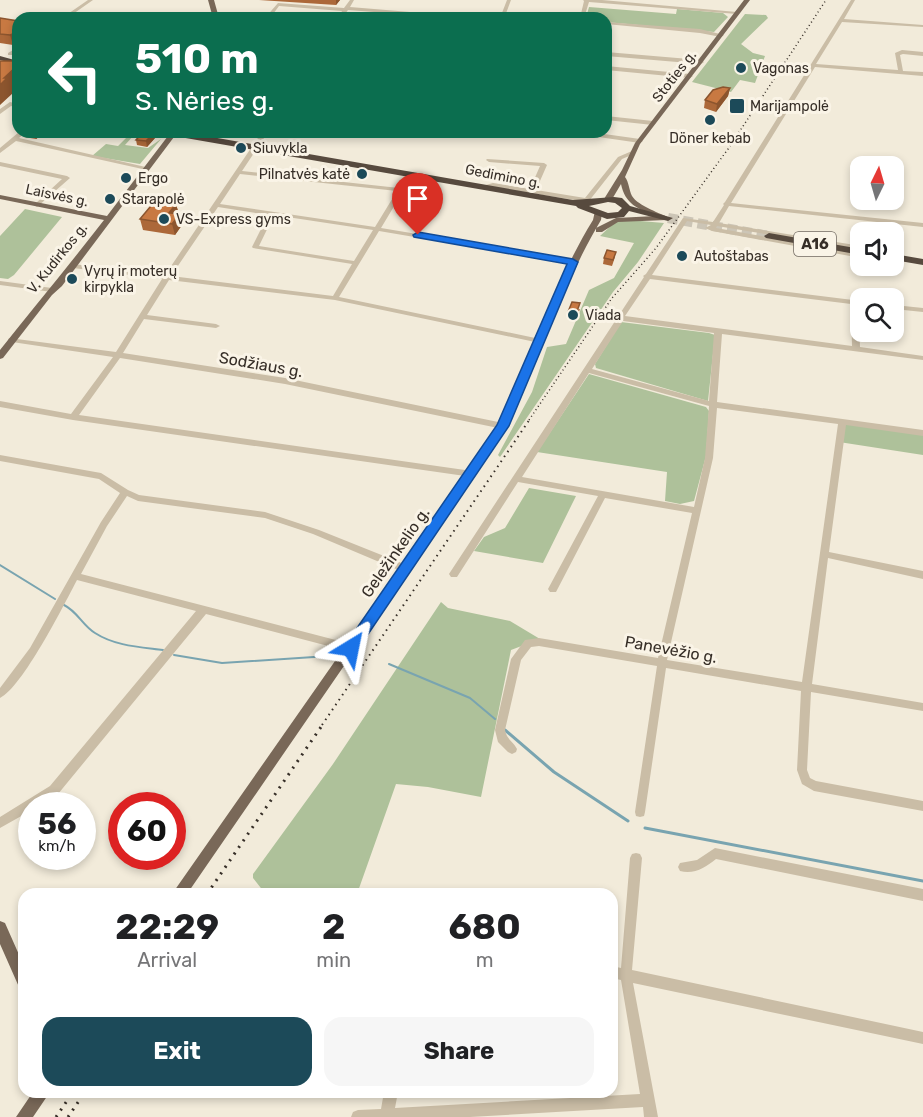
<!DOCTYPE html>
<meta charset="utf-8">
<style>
:root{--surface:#fff;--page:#f6f6f6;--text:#202124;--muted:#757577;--accent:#1c4a59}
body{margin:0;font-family:Rubik,sans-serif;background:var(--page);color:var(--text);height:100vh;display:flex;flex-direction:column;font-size:22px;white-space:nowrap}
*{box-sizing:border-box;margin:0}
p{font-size:20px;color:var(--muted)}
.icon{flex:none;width:33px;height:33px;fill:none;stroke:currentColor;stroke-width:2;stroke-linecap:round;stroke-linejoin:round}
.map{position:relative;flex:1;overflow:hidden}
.side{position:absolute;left:18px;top:888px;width:600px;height:210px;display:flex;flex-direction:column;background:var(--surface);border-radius:18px;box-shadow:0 3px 9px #0003}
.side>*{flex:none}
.top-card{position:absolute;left:12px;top:12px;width:600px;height:126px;border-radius:18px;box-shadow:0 3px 9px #0003;background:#0b6e4f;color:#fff;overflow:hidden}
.needle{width:39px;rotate:5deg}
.controls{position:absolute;left:850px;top:156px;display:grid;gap:12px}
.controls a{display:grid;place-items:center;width:54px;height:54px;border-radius:12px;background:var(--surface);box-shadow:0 3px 9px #0003;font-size:30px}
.speed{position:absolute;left:18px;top:792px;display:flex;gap:12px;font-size:30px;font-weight:700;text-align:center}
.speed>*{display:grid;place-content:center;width:78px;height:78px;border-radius:50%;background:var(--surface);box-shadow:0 3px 9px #0003;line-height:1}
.speed small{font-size:15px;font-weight:400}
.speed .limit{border:9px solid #d22;background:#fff;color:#111}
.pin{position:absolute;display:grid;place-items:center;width:51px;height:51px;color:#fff;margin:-62px -26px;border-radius:50% 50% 50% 0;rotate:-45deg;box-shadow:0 0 6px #0007}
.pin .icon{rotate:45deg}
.me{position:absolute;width:66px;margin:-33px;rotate:35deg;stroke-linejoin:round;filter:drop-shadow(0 0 4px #0008)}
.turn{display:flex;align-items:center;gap:21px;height:126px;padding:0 24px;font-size:27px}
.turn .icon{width:78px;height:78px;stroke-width:2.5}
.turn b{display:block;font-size:42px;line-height:51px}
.eta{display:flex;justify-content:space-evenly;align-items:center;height:102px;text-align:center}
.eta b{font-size:36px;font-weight:700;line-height:42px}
.cta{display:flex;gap:12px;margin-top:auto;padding:12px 24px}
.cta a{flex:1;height:69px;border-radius:18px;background:var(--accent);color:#fff;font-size:24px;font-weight:700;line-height:69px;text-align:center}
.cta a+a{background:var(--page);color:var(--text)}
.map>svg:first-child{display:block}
</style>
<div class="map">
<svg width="923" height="1117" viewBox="0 0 923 1117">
<rect width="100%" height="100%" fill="#f2ebda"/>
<path fill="#aec19a" d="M 589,7 L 676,14 L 677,9 L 723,13 L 728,17 L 714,32 L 606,22 L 606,18 L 586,18 Z
M 745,14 L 766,15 L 768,18 L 741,44 L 753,53 L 765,56 L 755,83 L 740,80 L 731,92 L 692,82 Z
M 130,134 L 134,135 L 125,145 L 148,148 L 161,139 L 140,164 L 92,156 L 106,144 L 118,146 Z
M 25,209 L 62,217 L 14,275 L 8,279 L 0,278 L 0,236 Z
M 629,220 L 664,223 L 638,262 L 613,292 L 500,457 L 498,455 L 532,392 L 547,347 L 566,344 L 589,290 L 614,278 L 634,243 L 600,236 L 615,222 Z
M 621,322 L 709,333 L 715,335 L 708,401 L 596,368 L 595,364 Z
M 589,374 L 706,407 L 709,411 L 706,456 L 694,501 L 680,504 L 665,501 L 667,472 L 537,452 Z
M 842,422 L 923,433 L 923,455 L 839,442 Z
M 529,488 L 576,496 L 543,563 L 474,551 L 484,537 L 505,528 Z
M 441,602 L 448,608 L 510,621 L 540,639 L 511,650 L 481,797 L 428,787 L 396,784 L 357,894 L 282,894 L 264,892 L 253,878 L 253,874 L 333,764 Z"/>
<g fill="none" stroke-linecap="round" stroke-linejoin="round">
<path stroke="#79a4b0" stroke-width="2" d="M 0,565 L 55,599
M 64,605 C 78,612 82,625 95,633 C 115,646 140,647 163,650
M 174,655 L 222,663 L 329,656
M 389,664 L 470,698 L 495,719"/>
<path stroke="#79a4b0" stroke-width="3" d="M 505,730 L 554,772 L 628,821
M 645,828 L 923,881"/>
<path stroke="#ccc5b6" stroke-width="10" stroke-dasharray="10 5" stroke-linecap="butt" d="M 668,218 L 769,236"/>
<path fill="#cabda6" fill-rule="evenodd" d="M 88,0 L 93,0 L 73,14 L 99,18 L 69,17 L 62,18 Z
M 350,0 L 354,0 L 350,7 L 470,17 L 472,18 L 452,18 L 348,10 L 342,18 L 338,18 L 342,11 L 279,6 L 270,18 L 265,18 L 278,3 L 344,8 Z
M 507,0 L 511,0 L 505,16 L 517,18 L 500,18 Z
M 583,0 L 602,0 L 737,12 L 739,13 L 737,14 L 589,2 L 584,18 L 580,18 L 584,1 Z
M 851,0 L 855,0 L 844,19 L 923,25 L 923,27 L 842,22 L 816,64 L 898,70 L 895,53 L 902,50 L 923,52 L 923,56 L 903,54 L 900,55 L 903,71 L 923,72 L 923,76 L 815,67 L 731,203 L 923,223 L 923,227 L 729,206 L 719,223 L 861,246 L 861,250 L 717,226 L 716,228 L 861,254 L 861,258 L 712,231 L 705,228 L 711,225 L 687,221 L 652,275 L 861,301 L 861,305 L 858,305 L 860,347 L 923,356 L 923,360 L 722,334 L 717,402 L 923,430 L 923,436 L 846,425 L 829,552 L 923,571 L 923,579 L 828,558 L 812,684 L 923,703 L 923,711 L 811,692 L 807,770 L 810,778 L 816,781 L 923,801 L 923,811 L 814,791 L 802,784 L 797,770 L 801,691 L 666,668 L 645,812 L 644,816 L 640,817 L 636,816 L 635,812 L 657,666 L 539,646 L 531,647 L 521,660 L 505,730 C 507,740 513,741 517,749 L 516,752 L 512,754 L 508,752 L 498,742 L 495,730 L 511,659 L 525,640 L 539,638 L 658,658 L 692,513 L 605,498 L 556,592 L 550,592 L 548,589 L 598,496 L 518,482 L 457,577 L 451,577 L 449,574 L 644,277 L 643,276 L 646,274 L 683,218 L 713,222 L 724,205 L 723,204 L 725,202 ZM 650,279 L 851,304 L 852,346 L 625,316 ZM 623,321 L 714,333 L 709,401 L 592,369 ZM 589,373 L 709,406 L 705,458 L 694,507 L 522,477 ZM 717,408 L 838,424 L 802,682 L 667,660 L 713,458 Z
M 606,22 L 700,29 L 724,35 L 721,37 L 700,33 L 606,24 Z
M 18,47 L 18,51 L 12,55 L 8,55 L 8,53 Z
M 606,52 L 701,60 L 704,62 L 701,64 L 606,56 Z
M 606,66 L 690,74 L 693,76 L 690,78 L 606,70 Z
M 10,102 L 18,104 L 18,108 L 11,106 L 0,114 L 0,109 Z
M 606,116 L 653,121 L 656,123 L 653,125 L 606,120 Z
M 19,132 L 26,132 L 19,138 L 150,168 L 147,170 L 16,141 L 0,153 L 0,148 Z
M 262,132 L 268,132 L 242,171 L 399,188 L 409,172 L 413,172 L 414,173 L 381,228 L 573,260 L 576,262 L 573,264 L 379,231 L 339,297 L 540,339 L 544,341 L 540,343 L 335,300 L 169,280 L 147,315 L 216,324 L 220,326 L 216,328 L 144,319 L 123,353 L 285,378 L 503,423 L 507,426 L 506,428 L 503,429 L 285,384 L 120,358 L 79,415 L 472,471 L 475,472 L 476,474 L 475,476 L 472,477 L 73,420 L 0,407 L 0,401 L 71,414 L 113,357 L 12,342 L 8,340 L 9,338 L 116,352 L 162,279 L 73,268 L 70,266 L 73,264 L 165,275 ZM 240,174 L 397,191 L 375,227 L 220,204 ZM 218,207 L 268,215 L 252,247 L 253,248 L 352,264 L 333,296 L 171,276 ZM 274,215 L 373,230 L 354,261 L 259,246 Z
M 575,132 L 590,132 L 640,139 L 643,141 L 640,143 L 578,134 Z
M 632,151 L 635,153 L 634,154 L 622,159 L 589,201 L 587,202 L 493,187 L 485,188 L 482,186 L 493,183 L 530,189 L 540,166 L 489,162 L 486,160 L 487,159 L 544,163 L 547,165 L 536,190 L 585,198 L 618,157 Z
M 0,162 L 67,176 L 70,178 L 37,207 L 34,205 L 35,204 L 62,179 L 0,166 Z
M 0,281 L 52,288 L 55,290 L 52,292 L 0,285 Z
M 894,305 L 923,308 L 923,312 L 894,309 Z
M 0,455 L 101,473 L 128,490 L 139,495 L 265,512 L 319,530 L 409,566 L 411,569 L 409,572 L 403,572 L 313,534 L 265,518 L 138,501 L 127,496 L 107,526 L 81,574 L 351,644 L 354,645 L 356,648 L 354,651 L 351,652 L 206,614 L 58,794 L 38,806 L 32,806 L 32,810 L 0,828 L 0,817 L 50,786 L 196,611 L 77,580 C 64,605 22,688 0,698 L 0,688 L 30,648 L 101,522 L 120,493 L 99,479 L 0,461 Z
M 715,848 L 923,889 L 923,901 L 716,859 C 706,867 694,875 680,871 L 678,867 L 680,863 L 697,860 Z
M 636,853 L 640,854 L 642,858 L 632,970 L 923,1032 L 923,1044 L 633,983 L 658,1117 L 644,1117 L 643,1107 L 470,1117 L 351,1117 L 353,1112 L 358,1110 L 381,1109 L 384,1092 L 398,1092 L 395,1108 L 640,1094 L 621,980 L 612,978 L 612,966 L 621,968 L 630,858 L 632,854 Z"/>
<path fill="#796858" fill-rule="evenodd" d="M 208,0 L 214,0 L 219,18 L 213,18 Z
M 744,0 L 750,0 L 640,144 L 625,177 C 629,182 629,190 632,196 C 638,206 662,214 670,218 L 666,220 L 618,222 L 602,232 L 596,232 L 596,228 L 616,218 L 656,216 C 638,209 625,204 621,184 L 611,201 L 604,199 L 622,170 L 635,143 Z
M 171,132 L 177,133 L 62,286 L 52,295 L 3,358 L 0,359 L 0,350 C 35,306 70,264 104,220 L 0,199 L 0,195 L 107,216 Z
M 595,211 L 602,213 L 601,220 C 557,293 538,372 496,445 L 187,894 L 172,894 L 489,441 C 528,369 550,290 593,220 Z
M 0,921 L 5,923 L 24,966 L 24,989 L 19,987 L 0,944 Z
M 33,1092 L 50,1092 L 33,1117 L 16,1117 Z"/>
<path fill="#574a3e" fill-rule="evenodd" d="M 0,56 L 18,61 L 18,65 L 0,60 Z
M 170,132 L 183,132 L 573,200 L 614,197 L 622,198 L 630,206 L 673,218 L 668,221 L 629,211 L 624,217 L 607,219 L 578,208 L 576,206 L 174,136 ZM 608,202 L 615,203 L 622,208 L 618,212 L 608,213 L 589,206 Z
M 769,233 L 861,249 L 861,255 L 766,238 L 764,236 Z
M 894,254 L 923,259 L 923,265 L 894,260 Z"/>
<path stroke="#362e27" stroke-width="1.5" stroke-dasharray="1 3" stroke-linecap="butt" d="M 529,420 L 612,298 L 656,248 L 728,149 L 826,0"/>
<path stroke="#362e27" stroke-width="2" stroke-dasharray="1.5 4.5" stroke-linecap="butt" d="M 322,725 L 530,419"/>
<path stroke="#362e27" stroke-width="3" stroke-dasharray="2 6" stroke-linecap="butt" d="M 207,894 L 323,724
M 56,1117 L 73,1092
M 68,1117 L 85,1092"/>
</g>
<path fill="#ac6839" d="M 259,0 L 340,0 L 336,5 Z
M 0,18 L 18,21 L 13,45 L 0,43 Z
M 730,88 L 728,96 L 716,112 L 704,108 L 705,100 Z
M 22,132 L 38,132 L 40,136 L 36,139 L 24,137 Z
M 155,138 L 147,147 L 137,145 L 136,140 Z
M 176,204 L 182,225 L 175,235 L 143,230 L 140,219 Z
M 615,257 L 612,266 L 603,264 L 604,258 Z
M 580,309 L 576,319 L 567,318 L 568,312 Z"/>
<path fill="#8c552e" d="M 336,0 L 340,0 L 336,5 Z
M 18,32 L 18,43 L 13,45 L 10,35 Z
M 17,61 L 18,84 L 12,90 L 13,93 L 0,105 L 0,85 L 4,78 Z
M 730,88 L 728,96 L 716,112 L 717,104 Z
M 36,132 L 38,132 L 40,136 L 36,139 L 34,134 Z
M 154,133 L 155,138 L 147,147 L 146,141 Z
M 176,204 L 179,215 L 169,213 Z
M 180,214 L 182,225 L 175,235 L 172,224 Z"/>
<path fill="#c87942" stroke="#8c552e" stroke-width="1.5" d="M 0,18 L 18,21 L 18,32 L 10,35 L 0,34 Z
M 0,61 L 17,61 L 15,63 L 18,63 L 18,65 L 4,78 L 7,78 L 0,85 Z
M 723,87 L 730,88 L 717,104 L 705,100 L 713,90 Z
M 24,132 L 36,132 L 34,134 Z
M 143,132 L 154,133 L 146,141 L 136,140 Z
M 155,201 L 176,204 L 169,213 L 180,214 L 172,224 L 140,219 Z
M 607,250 L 616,252 L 613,260 L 604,258 Z
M 572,302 L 580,303 L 576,314 L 568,312 Z"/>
<path fill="#1a73e8" stroke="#114b97" stroke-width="1.5" d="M 418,232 L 573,259 L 578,262 L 509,426 L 356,652 L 346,652 L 343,648 L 346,644 L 497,425 L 567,264 L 414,237 L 413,235 Z"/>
<g fill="#1c4a59" stroke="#faf4e7" stroke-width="2">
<circle cx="741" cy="68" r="6"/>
<rect x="729" y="98" width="16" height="16" rx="3"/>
<circle cx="710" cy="120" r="6"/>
<circle cx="241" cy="148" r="6"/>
<circle cx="362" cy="174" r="6"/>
<circle cx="126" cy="178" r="6"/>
<circle cx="110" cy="199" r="6"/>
<circle cx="164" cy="219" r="6"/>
<circle cx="682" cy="256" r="6"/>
<circle cx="72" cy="279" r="6"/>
<circle cx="573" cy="315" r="6"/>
</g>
<g text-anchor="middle" stroke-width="6" stroke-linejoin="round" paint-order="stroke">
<g font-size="14" fill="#362e27" stroke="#faf4e7" text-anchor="start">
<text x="753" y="73">Vagonas</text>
<text x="750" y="111">Marijampolė</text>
<text x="710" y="143" text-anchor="middle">Döner kebab</text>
<text x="253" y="153">Siuvykla</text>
<text x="350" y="179" text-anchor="end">Pilnatvės katė</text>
<text x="138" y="183">Ergo</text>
<text x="122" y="204">Starapolė</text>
<text x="176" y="224">VS-Express gyms</text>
<text x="694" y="261">Autoštabas</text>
<text x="84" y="276">Vyrų ir moterų<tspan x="84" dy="16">kirpykla</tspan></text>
<text x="585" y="320">Viada</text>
</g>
<g font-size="14" fill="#362e27" stroke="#faf4e7">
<text transform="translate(674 76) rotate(-52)" y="5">Stoties g.</text>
<text transform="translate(503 176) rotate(11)" y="5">Gedimino g.</text>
<text transform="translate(57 195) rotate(12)" y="5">Laisvės g.</text>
<text transform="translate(57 258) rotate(-51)" y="5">V. Kudirkos g.</text>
</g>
<rect fill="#faf4e7" stroke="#716961" stroke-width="1.5" x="794" y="232" width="42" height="24" rx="4.5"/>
<g font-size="15" font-weight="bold" fill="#362e27">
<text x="815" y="249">A16</text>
</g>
<g font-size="16" fill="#362e27" stroke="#faf4e7">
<text transform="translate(261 364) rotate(10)" y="6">Sodžiaus g.</text>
<text transform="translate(395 552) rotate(-55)" y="6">Geležinkelio g.</text>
<text transform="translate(671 649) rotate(10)" y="6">Panevėžio g.</text>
</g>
</g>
</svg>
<div class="controls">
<a><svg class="needle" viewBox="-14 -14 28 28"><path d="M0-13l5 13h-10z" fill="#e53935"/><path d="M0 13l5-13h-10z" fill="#757577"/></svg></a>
<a><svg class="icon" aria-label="sound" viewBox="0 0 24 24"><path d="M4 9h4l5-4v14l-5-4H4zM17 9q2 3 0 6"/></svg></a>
<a><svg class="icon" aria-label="search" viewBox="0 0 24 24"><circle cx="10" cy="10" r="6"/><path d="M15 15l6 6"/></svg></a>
</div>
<div class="speed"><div>56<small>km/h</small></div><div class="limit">60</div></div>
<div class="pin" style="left:418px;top:235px;background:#d93025"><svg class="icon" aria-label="arrive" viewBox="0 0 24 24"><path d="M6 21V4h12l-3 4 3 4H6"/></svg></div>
<svg class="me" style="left:351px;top:648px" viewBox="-20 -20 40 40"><path d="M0-17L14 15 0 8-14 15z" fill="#1a73e8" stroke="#fff" stroke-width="4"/></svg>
<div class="top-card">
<div class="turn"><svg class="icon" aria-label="left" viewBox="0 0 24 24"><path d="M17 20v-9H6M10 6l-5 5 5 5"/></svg><div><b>510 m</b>S. Nėries g.</div></div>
</div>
<section class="side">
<div class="eta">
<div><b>22:29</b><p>Arrival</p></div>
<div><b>2</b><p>min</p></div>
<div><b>680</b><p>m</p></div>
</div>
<div class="cta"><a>Exit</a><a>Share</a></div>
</section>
</div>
